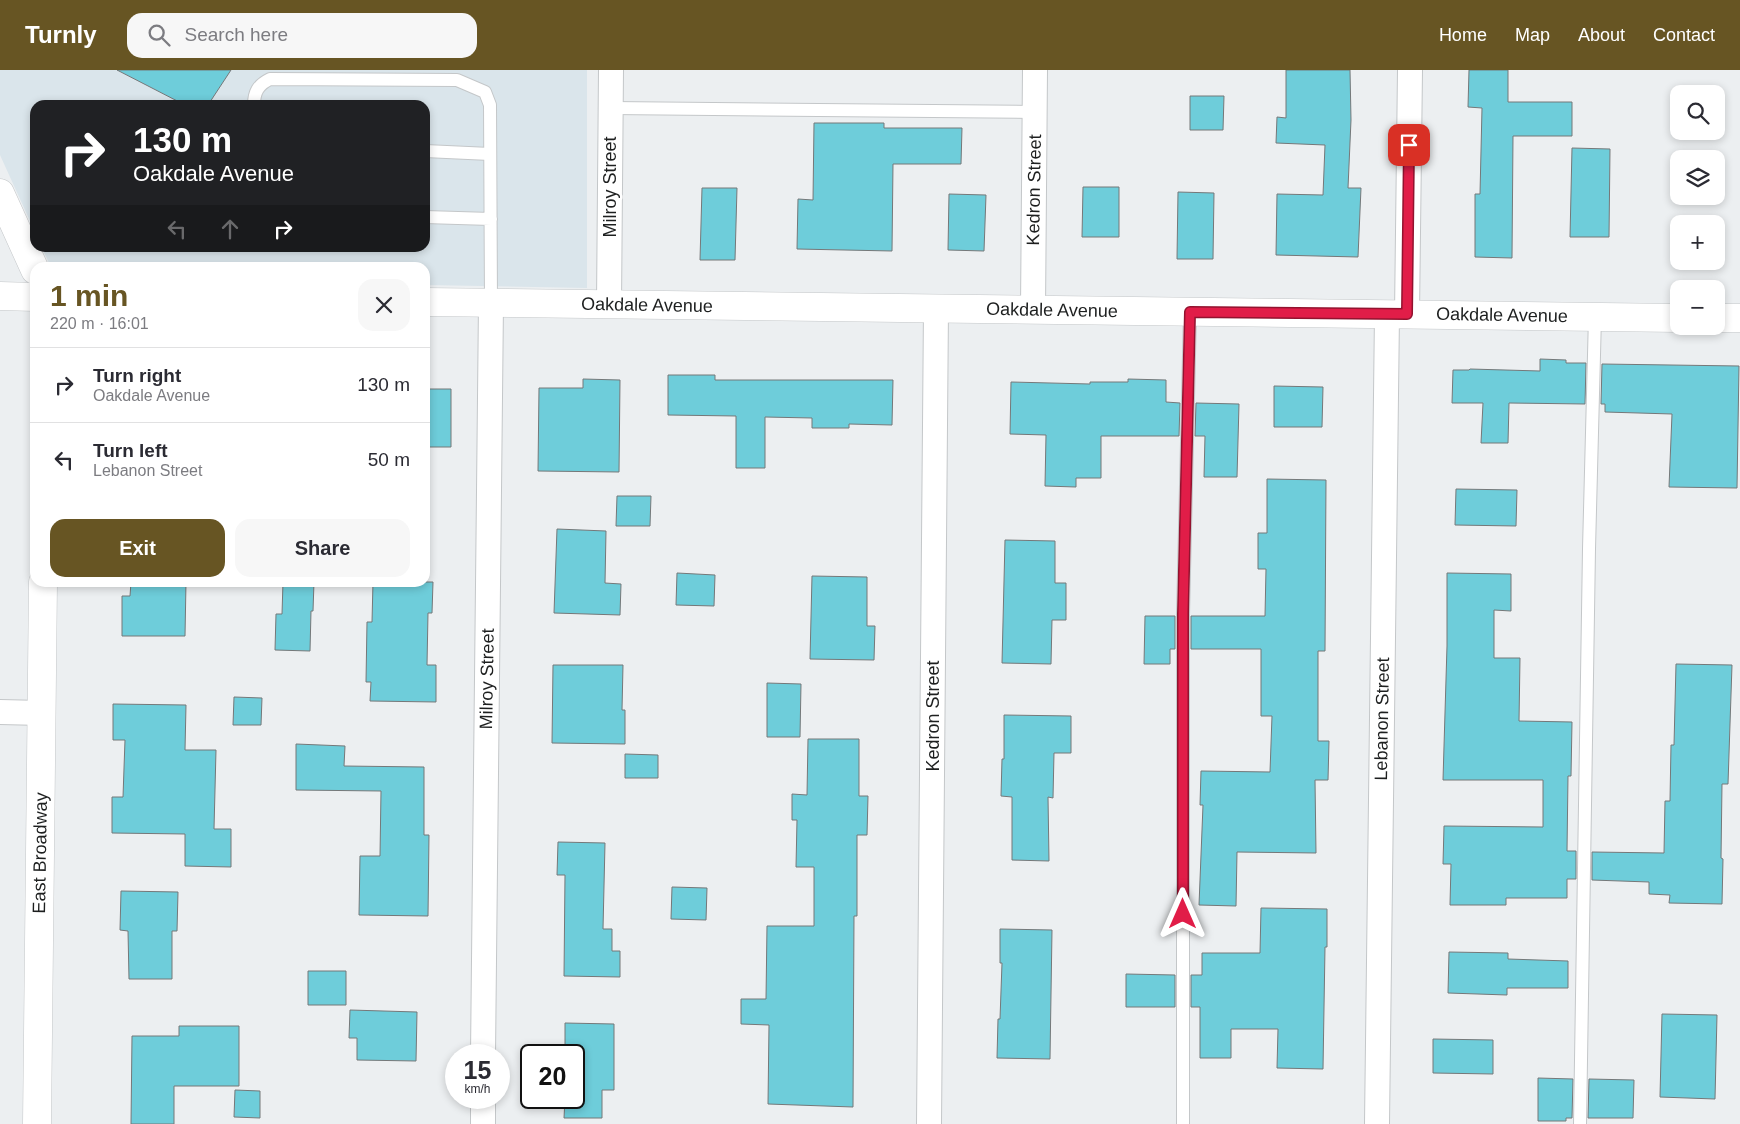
<!DOCTYPE html>
<meta charset="utf-8">
<style>
:root{--surface:#fff;--page:#f7f7f7;--text:#2b2b33;--muted:#7c7c81;--line:#e1e1e2;--accent:#675523}
body{margin:0;font-family:Helvetica,sans-serif;background:var(--page);color:var(--text);height:100vh;display:flex;flex-direction:column;font-size:19px;white-space:nowrap}
*{box-sizing:border-box;margin:0}
p{font-size:16px;color:var(--muted)}
.icon{flex:none;width:28px;height:28px;fill:none;stroke:currentColor;stroke-width:2;stroke-linecap:round;stroke-linejoin:round}
.map{position:relative;flex:1;overflow:hidden}
.side{position:absolute;left:30px;top:192px;width:400px;height:325px;display:flex;flex-direction:column;background:var(--surface);border-radius:15px;box-shadow:0 2px 8px #0003}
.side>*{flex:none}
.banner{position:absolute;left:30px;top:30px;width:400px;height:152px;border-radius:15px;box-shadow:0 2px 8px #0003;background:#202124;color:#fff;overflow:hidden}
.fabs{position:absolute;left:1670px;top:15px;display:grid;gap:10px}
.fabs a{display:grid;place-items:center;width:55px;height:55px;border-radius:10px;background:var(--surface);box-shadow:0 2px 8px #0003;font-size:25px}
.speed{position:absolute;left:445px;top:974px;display:flex;gap:10px;font-size:25px;font-weight:700;text-align:center}
.speed>*{display:grid;place-content:center;width:65px;height:65px;border-radius:50%;background:var(--surface);box-shadow:0 2px 8px #0003;line-height:1}
.speed small{font-size:12px;font-weight:400}
.speed .limit{border:2px solid #111;border-radius:8px;background:#fff;color:#111}
.pin{position:absolute;display:grid;place-items:center;width:42px;height:42px;color:#fff;margin:-21px;border-radius:10px;box-shadow:0 2px 8px #0006}
.me{position:absolute;width:55px;margin:-28px;rotate:0deg;stroke-linejoin:round;filter:drop-shadow(0 0 4px #0008)}
.turn{display:flex;align-items:center;gap:18px;height:105px;padding:0 20px;font-size:22px}
.turn .icon{width:65px;height:65px;stroke-width:2.5}
.turn b{display:block;font-size:35px;line-height:42px}
.lanes{display:flex;align-items:center;height:48px;padding:0 20px;background:#0003;justify-content:center;gap:25px;direction:ltr}
.lanes .off{opacity:.35}
.round{display:grid;place-items:center;flex:none;width:52px;height:52px;border-radius:15px;background:var(--page)}
.overview{display:flex;align-items:center;justify-content:space-between;height:85px;padding:0 20px}
h1{font-size:30px;font-weight:700;line-height:38px;color:var(--accent)}
.primary-button{display:flex;gap:10px;margin-top:auto;padding:10px 20px}
.primary-button a{flex:1;height:58px;border-radius:15px;background:var(--accent);color:#fff;font-size:20px;font-weight:700;line-height:58px;text-align:center}
.primary-button a+a{background:var(--page);color:var(--text)}
ul{padding:0;list-style:none}
li{display:flex;align-items:center;gap:15px;height:75px;padding:0 20px;border-top:1px solid var(--line)}
li div{flex:1}
li b{display:block;font-size:19px}
li em{font-style:normal}
header{display:flex;align-items:center;gap:30px;box-sizing:border-box;height:70px;padding:0 25px;background:var(--accent);color:#fff}
header strong{font-size:24px}
nav{display:flex;gap:28px;margin-inline-start:auto;font-size:18px}
.search{width:350px;height:45px;background:var(--page);display:flex;align-items:center;gap:12px;box-sizing:border-box;padding:0 18px;border-radius:15px;color:var(--muted);font-size:19px}
.map>svg:first-child{display:block}
</style>
<header>
<strong>Turnly</strong>
<div class="search"><svg class="icon" aria-label="search" viewBox="0 0 24 24"><circle cx="10" cy="10" r="6"/><path d="M15 15l6 6"/></svg>Search here</div>
<nav><a>Home</a><a>Map</a><a>About</a><a>Contact</a></nav>
</header>
<div class="map">
<svg width="1740" height="1054" viewBox="0 0 1740 1054">
<rect width="100%" height="100%" fill="#eceff1"/>
<path fill="#dae5eb" d="M 0,0 L 587,0 L 587,218 L 425,215 L 425,198 L 51,197 L 42,178 L 425,178 L 425,35 L 35,35 L 35,162 L 0,85 Z"/>
<path fill="#6ecdda" stroke="#757879" d="M 117,0 L 231,0 L 208,35 L 185,35 Z
M 1286,0 L 1350,0 L 1351,50 L 1348,118 L 1361,118 L 1358,187 L 1276,185 L 1277,124 L 1323,125 L 1325,75 L 1276,73 L 1277,47 L 1286,48 Z
M 1469,0 L 1508,0 L 1508,32 L 1572,32 L 1572,66 L 1513,66 L 1512,188 L 1475,187 L 1475,124 L 1480,124 L 1482,38 L 1468,37 Z
M 1190,26 L 1224,26 L 1223,60 L 1190,60 Z
M 814,53 L 884,53 L 884,58 L 962,58 L 961,94 L 893,94 L 892,181 L 797,179 L 798,129 L 813,130 Z
M 1572,78 L 1610,79 L 1609,167 L 1570,167 Z
M 1083,117 L 1119,117 L 1119,167 L 1082,167 Z
M 702,118 L 737,118 L 735,190 L 700,190 Z
M 1178,122 L 1214,123 L 1213,189 L 1177,189 Z
M 949,124 L 986,125 L 984,181 L 948,180 Z
M 1540,289 L 1566,290 L 1566,293 L 1586,293 L 1585,334 L 1509,333 L 1508,373 L 1481,373 L 1483,333 L 1452,333 L 1453,300 L 1469,300 L 1470,299 L 1540,301 Z
M 1602,294 L 1739,296 L 1737,418 L 1669,417 L 1672,344 L 1605,342 L 1605,334 L 1601,334 Z
M 668,305 L 715,305 L 715,310 L 893,310 L 892,355 L 849,354 L 849,358 L 812,358 L 812,348 L 765,347 L 765,398 L 736,398 L 736,346 L 668,345 Z
M 583,309 L 620,310 L 619,402 L 538,401 L 539,318 L 583,318 Z
M 1128,309 L 1166,310 L 1166,332 L 1180,333 L 1179,366 L 1101,366 L 1101,408 L 1076,408 L 1076,417 L 1045,416 L 1046,365 L 1010,364 L 1011,312 L 1090,314 L 1090,312 L 1128,312 Z
M 1274,316 L 1323,317 L 1322,357 L 1274,357 Z
M 425,319 L 451,319 L 451,377 L 425,377 Z
M 1196,333 L 1239,334 L 1237,407 L 1204,407 L 1205,366 L 1195,366 Z
M 1267,409 L 1326,410 L 1325,581 L 1318,581 L 1318,671 L 1329,671 L 1328,710 L 1315,710 L 1316,783 L 1237,782 L 1236,836 L 1199,835 L 1203,735 L 1200,735 L 1201,701 L 1270,702 L 1272,646 L 1261,646 L 1261,579 L 1191,579 L 1191,546 L 1265,546 L 1266,499 L 1258,499 L 1258,463 L 1267,463 Z
M 1456,419 L 1517,420 L 1516,456 L 1455,455 Z
M 617,426 L 651,426 L 650,456 L 616,456 Z
M 557,459 L 606,461 L 605,513 L 621,514 L 620,545 L 554,543 Z
M 1005,470 L 1055,471 L 1055,513 L 1066,513 L 1066,550 L 1052,550 L 1051,594 L 1002,593 Z
M 677,503 L 715,505 L 714,536 L 676,535 Z
M 1447,503 L 1511,504 L 1511,541 L 1494,540 L 1494,588 L 1520,588 L 1519,651 L 1572,652 L 1571,706 L 1568,706 L 1567,781 L 1576,781 L 1576,809 L 1567,809 L 1567,828 L 1506,828 L 1506,835 L 1450,835 L 1451,794 L 1443,794 L 1444,756 L 1543,757 L 1543,710 L 1443,710 L 1447,576 Z
M 812,506 L 867,507 L 867,556 L 875,556 L 874,590 L 810,589 Z
M 131,512 L 186,512 L 185,566 L 122,566 L 122,526 L 130,526 Z
M 283,512 L 314,512 L 313,541 L 311,541 L 310,581 L 275,580 L 276,544 L 282,544 Z
M 373,512 L 433,512 L 432,543 L 428,543 L 427,595 L 436,595 L 436,632 L 370,631 L 371,612 L 366,612 L 367,552 L 372,552 Z
M 1145,546 L 1175,546 L 1175,579 L 1170,579 L 1170,594 L 1144,594 Z
M 1676,594 L 1732,595 L 1728,714 L 1722,714 L 1721,788 L 1723,789 L 1722,834 L 1669,833 L 1670,825 L 1649,824 L 1649,812 L 1592,810 L 1592,782 L 1664,783 L 1665,731 L 1670,731 L 1671,675 L 1674,675 Z
M 553,595 L 623,595 L 622,640 L 625,640 L 625,674 L 552,673 Z
M 767,613 L 801,614 L 800,667 L 767,667 Z
M 234,627 L 262,628 L 261,655 L 233,655 Z
M 113,634 L 186,635 L 185,680 L 216,680 L 214,759 L 231,759 L 231,797 L 185,796 L 185,764 L 112,763 L 112,727 L 123,727 L 125,670 L 113,670 Z
M 1004,645 L 1071,646 L 1071,683 L 1054,683 L 1053,728 L 1048,727 L 1049,791 L 1012,790 L 1012,727 L 1001,726 L 1002,689 L 1004,689 Z
M 808,669 L 859,669 L 859,726 L 868,726 L 867,765 L 857,765 L 857,846 L 854,846 L 853,1037 L 768,1034 L 769,955 L 741,954 L 741,929 L 766,929 L 767,856 L 814,856 L 814,797 L 796,797 L 797,750 L 792,750 L 792,724 L 807,725 Z
M 296,674 L 345,676 L 344,696 L 424,697 L 424,765 L 429,765 L 428,846 L 359,845 L 360,786 L 380,786 L 381,721 L 296,720 Z
M 625,684 L 658,685 L 658,708 L 625,708 Z
M 558,772 L 605,773 L 603,859 L 612,859 L 612,881 L 620,881 L 620,907 L 564,906 L 565,805 L 557,805 Z
M 672,817 L 707,818 L 706,850 L 671,849 Z
M 121,821 L 178,822 L 177,861 L 172,861 L 172,909 L 129,909 L 128,861 L 120,860 Z
M 1261,838 L 1327,839 L 1327,877 L 1325,877 L 1323,999 L 1277,998 L 1278,959 L 1231,959 L 1231,988 L 1200,988 L 1200,937 L 1191,937 L 1191,905 L 1202,905 L 1202,883 L 1260,883 Z
M 1000,859 L 1052,860 L 1050,989 L 997,988 L 998,949 L 1000,949 L 1002,893 L 1000,893 Z
M 1449,882 L 1508,883 L 1508,889 L 1568,891 L 1568,918 L 1507,918 L 1507,925 L 1448,923 Z
M 308,901 L 346,901 L 346,935 L 308,935 Z
M 1126,904 L 1175,905 L 1175,937 L 1126,937 Z
M 350,940 L 417,942 L 416,991 L 357,990 L 357,968 L 349,968 Z
M 1662,944 L 1717,945 L 1715,1029 L 1660,1027 Z
M 565,953 L 614,954 L 614,1020 L 602,1020 L 602,1048 L 564,1048 L 565,1028 L 574,1028 L 574,985 L 565,985 Z
M 179,956 L 239,956 L 239,1016 L 174,1016 L 174,1054 L 131,1054 L 132,966 L 179,966 Z
M 1433,969 L 1493,970 L 1493,1004 L 1433,1003 Z
M 1538,1008 L 1573,1009 L 1572,1048 L 1566,1048 L 1566,1051 L 1538,1051 Z
M 1589,1009 L 1634,1010 L 1633,1048 L 1588,1048 Z
M 235,1020 L 260,1021 L 260,1048 L 234,1047 Z"/>
<g fill="none" stroke-linecap="round" stroke-linejoin="round">
<defs>
<path id="lane" d="M 254,35 C 254,22 258,15 270,9 L 457,10 L 485,22 L 490,35 L 491,233
M 611,38 L 1035,42
M 425,81 L 490,84
M 425,147 L 491,149
M 1183,1054 L 1183,545 L 1190,242
M 1580,1054 L 1589,479 L 1595,246"/>
<path id="street" d="M 609,234 L 611,0
M 1033,239 L 1035,0
M 1407,244 L 1410,0
M 0,642 L 42,643
M 483,985 L 491,233
M 483,1054 L 483,1028
M 929,1054 L 936,238
M 1377,1054 L 1387,244"/>
<path id="secondary" d="M 0,123 L 35,200
M 0,226 L 35,227
M 425,232 L 1679,248
M 1716,248 L 1740,248
M 37,1054 L 43,512"/>
</defs>
<use href="#lane" stroke="#c4c7c9" stroke-width="14"/>
<use href="#street" stroke="#c4c7c9" stroke-width="26"/>
<use href="#secondary" stroke="#c4c7c9" stroke-width="29"/>
<use href="#lane" stroke="#fff" stroke-width="12"/>
<use href="#street" stroke="#fff" stroke-width="24"/>
<use href="#secondary" stroke="#fff" stroke-width="28"/>
</g>
<g fill="none" stroke-linecap="round" stroke-linejoin="round">
<defs>
<path id="route" d="M 1183,844 L 1183,544 L 1190,242 L 1407,244 L 1409,75"/>
</defs>
<use href="#route" stroke="#92132f" stroke-width="12"/>
<use href="#route" stroke="#e11d48" stroke-width="9"/>
</g>
<g text-anchor="middle" stroke-width="5" stroke-linejoin="round" paint-order="stroke">
<g font-size="18" fill="#1d1f1f" stroke="#fff">
<text transform="translate(610 117) rotate(-90)" y="6">Milroy Street</text>
<text transform="translate(1034 120) rotate(-89)" y="6">Kedron Street</text>
<text transform="translate(647 235) rotate(1)" y="6">Oakdale Avenue</text>
<text transform="translate(1052 240) rotate(1)" y="6">Oakdale Avenue</text>
<text transform="translate(1502 245) rotate(1)" y="6">Oakdale Avenue</text>
<text transform="translate(487 609) rotate(-89)" y="6">Milroy Street</text>
<text transform="translate(933 646) rotate(-90)" y="6">Kedron Street</text>
<text transform="translate(1382 649) rotate(-89)" y="6">Lebanon Street</text>
<text transform="translate(40 783) rotate(-89)" y="6">East Broadway</text>
</g>
</g>
</svg>
<div class="fabs">
<a><svg class="icon" aria-label="search" viewBox="0 0 24 24"><circle cx="10" cy="10" r="6"/><path d="M15 15l6 6"/></svg></a>
<a><svg class="icon" aria-label="layers" viewBox="0 0 24 24"><path d="M12 4l9 5-9 5-9-5zM3 14l9 5 9-5"/></svg></a>
<a>+</a>
<a>−</a>
</div>
<div class="speed"><div>15<small>km/h</small></div><div class="limit">20</div></div>
<div class="pin" style="left:1409px;top:75px;background:#d93025"><svg class="icon" aria-label="arrive" viewBox="0 0 24 24"><path d="M6 21V4h12l-3 4 3 4H6"/></svg></div>
<svg class="me" style="left:1183px;top:844px" viewBox="-20 -20 40 40"><path d="M0-17L14 15 0 8-14 15z" fill="#e11d48" stroke="#fff" stroke-width="4"/></svg>
<div class="banner">
<div class="turn"><svg class="icon" aria-label="right" viewBox="0 0 24 24"><path d="M7 20v-9h11M14 6l5 5-5 5"/></svg><div><b>130 m</b>Oakdale Avenue</div></div>
<div class="lanes"><svg class="icon off" aria-label="left" viewBox="0 0 24 24"><path d="M17 20v-9H6M10 6l-5 5 5 5"/></svg><svg class="icon off" aria-label="ahead" viewBox="0 0 24 24"><path d="M12 20V5M6 11l6-6 6 6"/></svg><svg class="icon" aria-label="right" viewBox="0 0 24 24"><path d="M7 20v-9h11M14 6l5 5-5 5"/></svg></div>
</div>
<section class="side">
<div class="overview"><div><h1>1 min</h1><p>220 m · 16:01</p></div><a class="round"><svg class="icon" aria-label="close" viewBox="0 0 24 24"><path d="M6 6l12 12M18 6L6 18"/></svg></a></div>
<ul>
<li><svg class="icon" aria-label="right" viewBox="0 0 24 24"><path d="M7 20v-9h11M14 6l5 5-5 5"/></svg><div><b>Turn right</b><p>Oakdale Avenue</p></div><em>130 m</em></li>
<li><svg class="icon" aria-label="left" viewBox="0 0 24 24"><path d="M17 20v-9H6M10 6l-5 5 5 5"/></svg><div><b>Turn left</b><p>Lebanon Street</p></div><em>50 m</em></li>
</ul>
<div class="primary-button"><a>Exit</a><a>Share</a></div>
</section>
</div>
